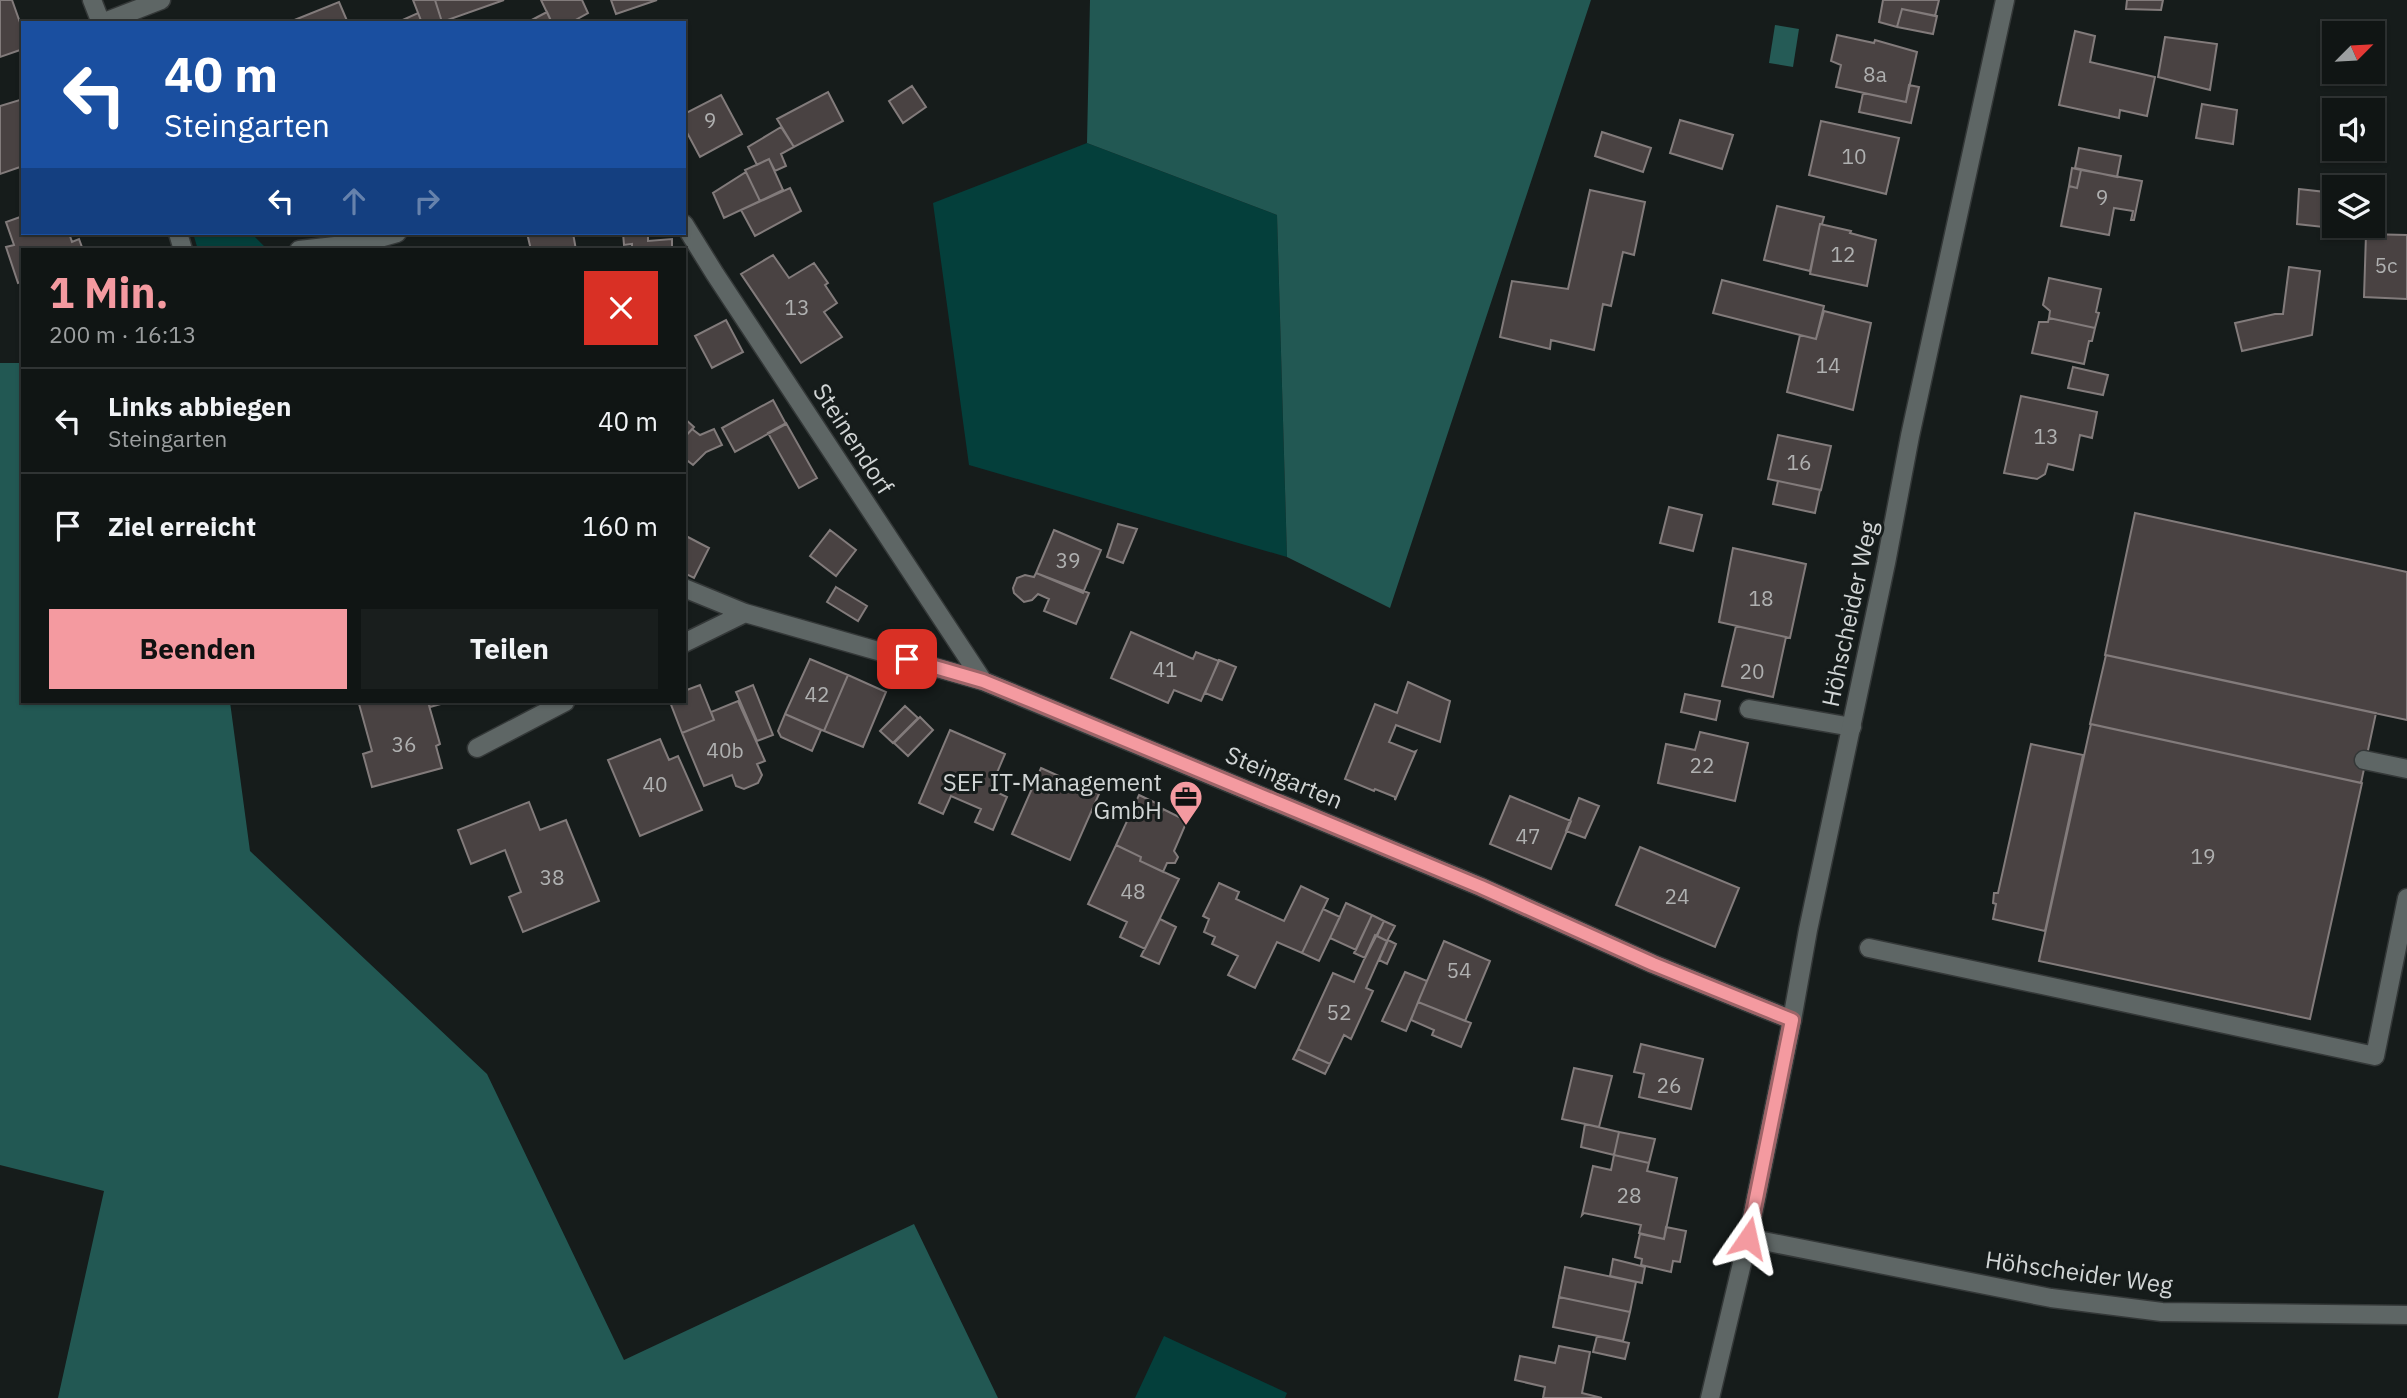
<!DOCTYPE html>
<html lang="de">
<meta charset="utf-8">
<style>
:root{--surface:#101514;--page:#191e1d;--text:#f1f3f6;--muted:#9c9fa0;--line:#303434;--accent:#f49aa0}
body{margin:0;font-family:"IBM Plex Sans",sans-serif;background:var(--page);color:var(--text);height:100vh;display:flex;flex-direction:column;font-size:26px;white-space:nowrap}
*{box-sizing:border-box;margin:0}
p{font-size:23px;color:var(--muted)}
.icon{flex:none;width:38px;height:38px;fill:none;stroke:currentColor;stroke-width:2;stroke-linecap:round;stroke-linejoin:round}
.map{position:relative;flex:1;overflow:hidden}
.side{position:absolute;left:21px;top:248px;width:665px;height:455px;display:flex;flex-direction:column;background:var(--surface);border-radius:0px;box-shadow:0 2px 5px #0004,0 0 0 2px var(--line)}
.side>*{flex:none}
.top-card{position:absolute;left:21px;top:21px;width:665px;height:214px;border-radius:0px;box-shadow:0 2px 5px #0004,0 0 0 2px var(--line);background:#1a4fa0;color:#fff;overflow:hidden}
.needle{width:46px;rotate:66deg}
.tools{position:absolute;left:2322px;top:21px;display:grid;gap:14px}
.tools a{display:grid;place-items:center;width:63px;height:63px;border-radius:0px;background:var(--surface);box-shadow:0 2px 5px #0004,0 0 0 2px var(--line);font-size:35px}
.pin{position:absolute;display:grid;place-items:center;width:60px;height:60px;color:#fff;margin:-30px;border-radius:14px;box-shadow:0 4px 10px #0006}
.me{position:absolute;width:77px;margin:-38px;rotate:11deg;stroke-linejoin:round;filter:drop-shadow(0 0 5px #0008)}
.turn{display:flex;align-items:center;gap:24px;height:147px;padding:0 28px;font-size:32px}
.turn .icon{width:91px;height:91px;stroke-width:2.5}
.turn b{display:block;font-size:49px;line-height:60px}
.lanes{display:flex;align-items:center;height:66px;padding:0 28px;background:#0003;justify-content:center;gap:35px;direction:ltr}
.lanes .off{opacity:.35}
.round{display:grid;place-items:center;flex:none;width:74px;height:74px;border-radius:0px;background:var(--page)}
.overview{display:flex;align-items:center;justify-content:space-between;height:119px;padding:0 28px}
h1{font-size:42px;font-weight:700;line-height:52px;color:var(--accent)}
.button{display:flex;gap:14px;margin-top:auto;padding:14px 28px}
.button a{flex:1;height:80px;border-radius:0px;background:var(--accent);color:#111;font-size:28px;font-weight:700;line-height:80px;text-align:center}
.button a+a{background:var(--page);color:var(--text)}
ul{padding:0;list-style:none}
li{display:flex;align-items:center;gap:21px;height:105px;padding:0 28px;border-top:2px solid var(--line)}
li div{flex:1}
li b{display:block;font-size:26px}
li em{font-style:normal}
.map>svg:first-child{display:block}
</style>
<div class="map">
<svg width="2407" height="1398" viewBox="0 0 2407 1398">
<rect width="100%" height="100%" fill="#161c1b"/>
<path fill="#043f3b" d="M 1087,143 L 1277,215 L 1287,557 L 969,465 L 933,203 Z
M 193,233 L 251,233 L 265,247 L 261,250 L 198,250 Z
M 1164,1336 L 1287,1393 L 1285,1398 L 1135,1398 Z"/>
<path fill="#225853" d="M 1090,0 L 1591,0 L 1390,608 L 1287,557 L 1277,215 L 1087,143 Z
M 0,363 L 23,363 L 23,702 L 230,702 L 250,851 L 487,1074 L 624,1360 L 914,1224 L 998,1398 L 58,1398 L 104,1191 L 0,1165 Z"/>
<path fill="#255b56" d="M 1775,25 L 1799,29 L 1793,67 L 1769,63 Z"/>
<path fill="#494242" stroke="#827b7b" stroke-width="2" d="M 0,0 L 12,0 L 23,31 L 23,49 L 0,57 Z
M 413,0 L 435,0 L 442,22 L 422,23 Z
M 435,0 L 504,0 L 442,22 Z
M 541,0 L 582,0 L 588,13 L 570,23 L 552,23 Z
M 611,0 L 657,0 L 616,14 Z
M 1883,0 L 1939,0 L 1935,16 L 1902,9 L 1897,27 L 1879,22 Z
M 2127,0 L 2163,0 L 2161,10 L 2126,9 Z
M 339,2 L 348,23 L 287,23 Z
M 1902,9 L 1937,16 L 1933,34 L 1897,27 Z
M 547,12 L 552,23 L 526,23 Z
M 418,13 L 422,23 L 396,23 Z
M 2075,31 L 2095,36 L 2090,62 L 2155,77 L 2147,116 L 2120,110 L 2119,118 L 2059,105 Z
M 1837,35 L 1874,43 L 1875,40 L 1917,52 L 1906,102 L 1836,87 L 1841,65 L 1831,61 Z
M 2165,37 L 2217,44 L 2210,90 L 2158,77 Z
M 1909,85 L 1919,87 L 1911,123 L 1859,112 L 1863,93 L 1906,102 Z
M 912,86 L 926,107 L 903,123 L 889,101 Z
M 828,92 L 843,121 L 794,147 L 777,119 Z
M 721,95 L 742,134 L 700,157 L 684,127 L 684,114 Z
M 23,99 L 23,166 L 0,174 L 0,106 Z
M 2202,104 L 2237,110 L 2233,144 L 2196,138 Z
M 1680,120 L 1733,135 L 1722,169 L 1670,153 Z
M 1821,121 L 1899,138 L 1886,194 L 1809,175 Z
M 781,127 L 794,147 L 781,154 L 786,166 L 775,171 L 769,159 L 757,165 L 748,147 Z
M 1602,132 L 1651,148 L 1643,172 L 1595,156 Z
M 2079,148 L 2121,156 L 2117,177 L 2075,168 Z
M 769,159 L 783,190 L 760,201 L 745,170 Z
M 2072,168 L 2081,170 L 2077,188 L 2069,186 Z
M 2081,170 L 2142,181 L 2134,220 L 2131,220 L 2133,211 L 2114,208 L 2109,235 L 2061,226 L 2069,186 L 2077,188 Z
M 746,172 L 760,201 L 724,218 L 713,193 Z
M 790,188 L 801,211 L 755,236 L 741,210 Z
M 2299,189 L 2325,192 L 2323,227 L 2297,224 Z
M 1590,190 L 1645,202 L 1634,255 L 1623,252 L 1611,306 L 1603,304 L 1594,350 L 1551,340 L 1550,349 L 1500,337 L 1512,281 L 1568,289 Z
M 1777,206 L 1824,217 L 1822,224 L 1820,224 L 1810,271 L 1764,260 Z
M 23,216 L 23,233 L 69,233 L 72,242 L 79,239 L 83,250 L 23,250 L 23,281 L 18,283 L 6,247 L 14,245 L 6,222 Z
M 1820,224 L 1851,231 L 1850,233 L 1876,240 L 1867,286 L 1810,274 Z
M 527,233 L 573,233 L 576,250 L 531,250 Z
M 623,233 L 648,233 L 648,241 L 672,239 L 672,250 L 632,250 L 632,244 L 624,245 Z
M 2366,234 L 2407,235 L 2407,299 L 2364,297 Z
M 773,255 L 789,278 L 814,263 L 828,283 L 825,285 L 837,303 L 824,312 L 842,337 L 801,363 L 741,274 Z
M 2289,267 L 2320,271 L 2312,335 L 2242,351 L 2235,323 L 2275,314 L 2283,314 Z
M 2049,278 L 2101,289 L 2096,312 L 2099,313 L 2095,328 L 2049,318 L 2050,311 L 2043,305 Z
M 1722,280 L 1824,306 L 1816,339 L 1713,313 Z
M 1824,311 L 1871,323 L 1853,410 L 1787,392 L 1800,335 L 1816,339 Z
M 2049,318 L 2095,328 L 2092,341 L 2089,341 L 2084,364 L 2032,353 L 2039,322 L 2048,322 Z
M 726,320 L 743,352 L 712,368 L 695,336 Z
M 2073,367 L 2108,375 L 2103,395 L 2068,388 Z
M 2021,396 L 2097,412 L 2092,438 L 2080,435 L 2073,470 L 2048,464 L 2045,474 L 2037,479 L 2004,473 Z
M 773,400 L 786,424 L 735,452 L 722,428 Z
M 684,418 L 694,427 L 684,438 Z
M 786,423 L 817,478 L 799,488 L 768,433 Z
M 692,429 L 700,435 L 714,429 L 722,445 L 706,452 L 693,465 L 684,458 L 684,438 Z
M 1778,435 L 1831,446 L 1821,490 L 1768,479 Z
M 1778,481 L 1820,490 L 1815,513 L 1773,504 Z
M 1669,507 L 1702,515 L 1693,551 L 1660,543 Z
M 2135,513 L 2407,572 L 2407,720 L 2105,655 Z
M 1118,524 L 1137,529 L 1123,563 L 1107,557 Z
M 830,530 L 856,550 L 836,576 L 810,556 Z
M 1054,530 L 1101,550 L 1083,593 L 1036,573 Z
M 684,535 L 709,548 L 694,578 L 684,573 Z
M 1733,548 L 1806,564 L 1790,638 L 1719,622 Z
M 1036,573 L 1089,593 L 1076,624 L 1044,611 L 1049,599 L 1038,594 L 1032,600 L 1024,602 L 1014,593 L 1013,588 L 1017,578 L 1025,575 L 1034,577 Z
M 836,587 L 867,606 L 858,621 L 827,602 Z
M 1736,626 L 1786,637 L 1773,697 L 1722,686 Z
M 1131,632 L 1193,659 L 1196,652 L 1219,661 L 1201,701 L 1174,690 L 1168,703 L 1111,678 Z
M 2106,655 L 2376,713 L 2361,783 L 2090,724 Z
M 810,659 L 848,675 L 824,731 L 785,714 Z
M 1219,660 L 1236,667 L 1222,700 L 1205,693 Z
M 848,675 L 886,692 L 863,747 L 824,731 Z
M 1408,682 L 1450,701 L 1440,742 L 1396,725 L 1389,742 L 1414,752 L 1416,751 L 1395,800 L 1395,797 L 1375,789 L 1374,791 L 1345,779 L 1375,704 L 1397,713 Z
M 700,685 L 714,720 L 682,733 L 670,702 L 684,702 L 684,691 Z
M 753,685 L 773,735 L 757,741 L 736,692 Z
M 1685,694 L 1720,701 L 1716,720 L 1681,712 Z
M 738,701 L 765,761 L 757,764 L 762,775 L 758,783 L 744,789 L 736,786 L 732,775 L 704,786 L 682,733 L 714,720 L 711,712 Z
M 365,702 L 428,702 L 440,744 L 436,746 L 442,768 L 372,787 L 363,754 L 372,751 L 359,704 Z
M 428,702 L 448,702 L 430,707 Z
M 905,706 L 918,718 L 893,743 L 880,731 Z
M 785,714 L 821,730 L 812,751 L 781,737 L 778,731 Z
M 920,717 L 933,730 L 908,756 L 894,743 Z
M 2091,724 L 2362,783 L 2310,1019 L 2039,961 Z
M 950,730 L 1005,754 L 990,789 L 1007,797 L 993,830 L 975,822 L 981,809 L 951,796 L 943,814 L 919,803 Z
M 1700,732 L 1748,743 L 1735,801 L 1658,783 L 1666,744 L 1695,750 Z
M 660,739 L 669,760 L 678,756 L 702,810 L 640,836 L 608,760 Z
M 2031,744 L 2083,755 L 2045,931 L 1993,919 L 1996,904 L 1993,903 L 1994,893 L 1998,893 Z
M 1041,768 L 1099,794 L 1070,860 L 1012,834 Z
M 1139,795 L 1160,805 L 1157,810 L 1162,812 L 1163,809 L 1187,821 L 1174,851 L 1178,857 L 1175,863 L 1167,863 L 1163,872 L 1140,861 L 1141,857 L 1116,845 Z
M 1510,796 L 1571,821 L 1551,869 L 1490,844 Z
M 1579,798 L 1599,806 L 1585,838 L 1566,831 Z
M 529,802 L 540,830 L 566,820 L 599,901 L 523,932 L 509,897 L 521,892 L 505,850 L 471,864 L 458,830 Z
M 1116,845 L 1141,857 L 1140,861 L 1179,879 L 1145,949 L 1120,937 L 1127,922 L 1088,904 Z
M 1640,847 L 1739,888 L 1715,947 L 1616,905 Z
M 1219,883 L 1239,892 L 1236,899 L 1284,921 L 1301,886 L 1328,899 L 1302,953 L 1277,942 L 1255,988 L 1228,975 L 1238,956 L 1212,944 L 1215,937 L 1204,932 L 1209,919 L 1203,916 Z
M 1346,903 L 1372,915 L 1356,950 L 1330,938 Z
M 1323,909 L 1340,917 L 1319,961 L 1302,953 Z
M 1372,915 L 1384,921 L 1365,958 L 1354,953 Z
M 1160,919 L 1176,927 L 1159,964 L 1141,956 Z
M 1384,921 L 1395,926 L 1387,941 L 1377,936 Z
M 1375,935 L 1387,941 L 1366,988 L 1373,991 L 1351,1039 L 1344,1035 L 1330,1064 L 1298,1049 L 1333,973 L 1354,982 Z
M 1388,940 L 1396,944 L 1387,964 L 1379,960 Z
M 1444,941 L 1490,961 L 1465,1021 L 1418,1002 Z
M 1405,972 L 1427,981 L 1406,1031 L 1382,1021 Z
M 1418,1002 L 1471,1023 L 1461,1047 L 1432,1035 L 1434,1030 L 1411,1020 Z
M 1641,1044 L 1703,1059 L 1691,1109 L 1639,1097 L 1644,1074 L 1634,1072 Z
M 1298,1049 L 1330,1064 L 1325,1074 L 1293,1059 Z
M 1574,1068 L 1612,1076 L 1599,1127 L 1562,1119 Z
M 1585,1124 L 1619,1132 L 1614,1155 L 1581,1147 Z
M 1619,1132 L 1655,1139 L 1649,1163 L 1614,1155 Z
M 1614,1155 L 1649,1163 L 1647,1171 L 1677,1178 L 1664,1239 L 1639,1233 L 1641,1225 L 1584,1213 L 1582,1215 L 1593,1166 L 1611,1170 Z
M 1666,1227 L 1686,1231 L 1680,1262 L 1673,1261 L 1671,1272 L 1641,1265 L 1642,1259 L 1635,1257 L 1640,1234 L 1664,1239 Z
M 1613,1259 L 1645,1267 L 1642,1283 L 1610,1276 Z
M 1565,1267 L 1636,1282 L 1630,1312 L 1559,1297 Z
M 1559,1297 L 1630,1312 L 1623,1341 L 1553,1327 Z
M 1597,1336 L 1629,1343 L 1625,1359 L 1593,1352 Z
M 1559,1346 L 1590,1352 L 1582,1393 L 1602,1398 L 1543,1398 L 1545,1387 L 1515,1380 L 1520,1356 L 1555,1363 Z"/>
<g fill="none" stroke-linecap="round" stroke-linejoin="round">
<defs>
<path id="service" d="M 102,23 L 161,0
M 684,224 L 715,274 L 983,681
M 299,250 L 362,243 L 397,233
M 684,588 L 745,613 L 983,681 L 1481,887 L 1653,964 L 1792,1020
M 684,643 L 745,613
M 1749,709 L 1852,727
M 477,748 L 565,702
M 2364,760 L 2407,769
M 1869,948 L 2375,1056 L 2407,898"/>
<path id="minor" d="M 92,0 L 101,23
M 178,233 L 183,250
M 1748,1238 L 2051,1298 L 2162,1312 L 2407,1315"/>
<path id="secondary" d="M 1710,1398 L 1748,1238 L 1792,1020 L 1808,930 L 1886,563 L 1910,436 L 2005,0"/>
</defs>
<use href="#service" stroke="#343838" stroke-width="21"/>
<use href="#minor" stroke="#343838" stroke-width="21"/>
<use href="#secondary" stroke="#343838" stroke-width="21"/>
<use href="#service" stroke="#5e6665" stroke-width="18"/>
<use href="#minor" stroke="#5e6665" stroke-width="18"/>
<use href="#secondary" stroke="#5e6665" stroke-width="18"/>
</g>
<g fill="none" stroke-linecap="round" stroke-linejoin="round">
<defs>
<path id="route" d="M 907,659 L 983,681 L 1032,701 L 1481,887 L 1653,964 L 1792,1020 L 1748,1238"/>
</defs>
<use href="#route" stroke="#9f6468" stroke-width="18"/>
<use href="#route" stroke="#f49aa0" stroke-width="12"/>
</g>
<defs>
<symbol id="office-pin" viewBox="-11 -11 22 30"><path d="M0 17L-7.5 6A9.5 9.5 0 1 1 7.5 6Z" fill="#f49aa0" stroke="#161c1b"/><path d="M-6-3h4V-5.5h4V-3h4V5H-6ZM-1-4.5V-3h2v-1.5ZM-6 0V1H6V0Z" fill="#111"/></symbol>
</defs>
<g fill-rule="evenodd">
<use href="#office-pin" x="1167" y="778" width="38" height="52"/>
</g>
<g text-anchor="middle" stroke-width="6" stroke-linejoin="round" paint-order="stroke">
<g font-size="21" fill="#afb0b0">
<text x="1875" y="82">8a</text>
<text x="710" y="128">9</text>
<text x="1854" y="164">10</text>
<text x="2102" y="205">9</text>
<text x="1843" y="262">12</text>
<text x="2386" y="273">5c</text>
<text x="797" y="315">13</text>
<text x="1828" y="373">14</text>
<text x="2046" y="444">13</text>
<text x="1799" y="470">16</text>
<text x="1068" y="568">39</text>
<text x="1761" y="606">18</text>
<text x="1165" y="677">41</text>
<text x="1752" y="679">20</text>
<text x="817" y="702">42</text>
<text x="404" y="752">36</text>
<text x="725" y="758">40b</text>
<text x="1702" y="773">22</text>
<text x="655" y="792">40</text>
<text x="1528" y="844">47</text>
<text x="2203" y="864">19</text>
<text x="552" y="885">38</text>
<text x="1133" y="899">48</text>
<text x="1677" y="904">24</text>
<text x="1459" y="978">54</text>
<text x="1339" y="1020">52</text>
<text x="1669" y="1093">26</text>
<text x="1629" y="1203">28</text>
</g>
<g font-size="24" fill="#d1d5d5" stroke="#161c1b">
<text transform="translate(853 439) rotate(57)" y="8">Steinendorf</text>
<text transform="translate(1850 614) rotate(-78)" y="8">Höhscheider Weg</text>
<text transform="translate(1284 778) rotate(23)" y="8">Steingarten</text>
<text transform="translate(2079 1273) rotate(8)" y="8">Höhscheider Weg</text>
</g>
<g font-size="24" fill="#d1d5d5" stroke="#161c1b" text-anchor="end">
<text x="1162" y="791">SEF IT-Management<tspan x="1162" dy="28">GmbH</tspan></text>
</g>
</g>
</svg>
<div class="tools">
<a><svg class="needle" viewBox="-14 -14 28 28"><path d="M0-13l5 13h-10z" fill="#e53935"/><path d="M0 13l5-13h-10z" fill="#9c9fa0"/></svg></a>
<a><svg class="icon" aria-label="sound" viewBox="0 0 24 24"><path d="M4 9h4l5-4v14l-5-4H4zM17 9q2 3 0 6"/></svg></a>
<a><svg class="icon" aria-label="layers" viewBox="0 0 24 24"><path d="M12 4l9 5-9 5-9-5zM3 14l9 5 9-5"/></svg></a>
</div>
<div class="pin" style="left:907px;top:659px;background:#d93025"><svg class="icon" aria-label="arrive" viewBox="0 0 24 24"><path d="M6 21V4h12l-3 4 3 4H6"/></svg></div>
<svg class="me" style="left:1748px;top:1238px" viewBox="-20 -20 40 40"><path d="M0-17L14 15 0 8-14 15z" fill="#f49aa0" stroke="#fff" stroke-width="4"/></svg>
<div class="top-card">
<div class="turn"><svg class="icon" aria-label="left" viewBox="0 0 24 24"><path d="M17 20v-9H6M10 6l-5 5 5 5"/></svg><div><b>40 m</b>Steingarten</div></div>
<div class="lanes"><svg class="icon" aria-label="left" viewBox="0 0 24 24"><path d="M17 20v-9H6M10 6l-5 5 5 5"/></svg><svg class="icon off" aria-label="ahead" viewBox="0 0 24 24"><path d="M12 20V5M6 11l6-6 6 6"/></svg><svg class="icon off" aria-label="right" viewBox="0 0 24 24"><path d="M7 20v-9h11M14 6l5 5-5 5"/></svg></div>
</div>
<section class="side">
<div class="overview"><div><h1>1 Min.</h1><p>200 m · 16:13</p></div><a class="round" style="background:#d93025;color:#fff"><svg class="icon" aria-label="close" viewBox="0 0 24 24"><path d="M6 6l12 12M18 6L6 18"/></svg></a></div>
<ul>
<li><svg class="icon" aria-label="left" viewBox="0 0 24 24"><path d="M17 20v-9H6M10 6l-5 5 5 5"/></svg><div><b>Links abbiegen</b><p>Steingarten</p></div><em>40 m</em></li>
<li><svg class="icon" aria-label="arrive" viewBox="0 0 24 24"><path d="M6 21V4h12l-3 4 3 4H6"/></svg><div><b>Ziel erreicht</b></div><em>160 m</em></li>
</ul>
<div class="button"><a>Beenden</a><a>Teilen</a></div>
</section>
</div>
